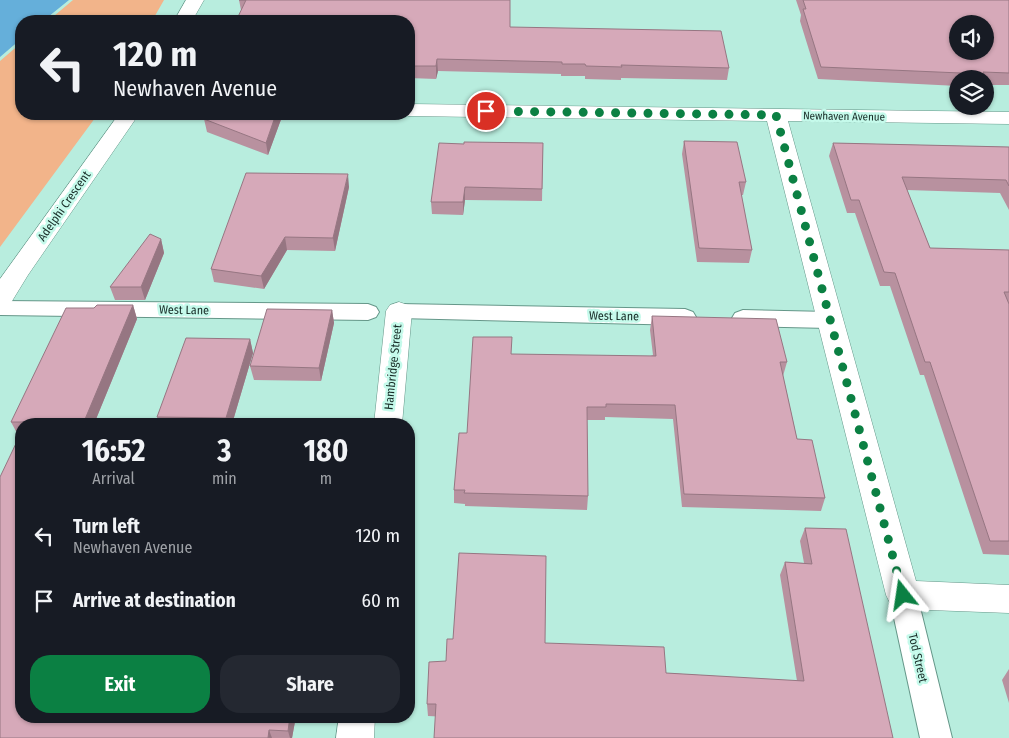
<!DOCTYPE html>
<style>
:root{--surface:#171b24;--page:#242831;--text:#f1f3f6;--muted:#9ea1a6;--accent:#0b8043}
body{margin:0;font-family:"Fira Sans Condensed",sans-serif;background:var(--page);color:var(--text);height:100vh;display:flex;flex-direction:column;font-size:19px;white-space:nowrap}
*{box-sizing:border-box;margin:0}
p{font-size:16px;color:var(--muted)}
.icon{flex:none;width:28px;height:28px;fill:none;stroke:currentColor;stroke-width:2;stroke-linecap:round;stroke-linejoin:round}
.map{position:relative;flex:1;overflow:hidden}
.details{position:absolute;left:15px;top:418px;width:400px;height:305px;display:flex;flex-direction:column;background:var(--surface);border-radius:20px;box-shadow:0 1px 4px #0004}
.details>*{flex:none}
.top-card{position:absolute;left:15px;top:15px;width:400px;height:105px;border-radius:20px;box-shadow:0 1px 4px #0004;background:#171b24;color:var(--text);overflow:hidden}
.controls{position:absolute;left:949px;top:15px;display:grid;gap:10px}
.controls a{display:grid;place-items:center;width:45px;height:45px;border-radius:50%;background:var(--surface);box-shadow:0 1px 4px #0004;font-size:25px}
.pin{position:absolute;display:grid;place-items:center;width:42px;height:42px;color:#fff;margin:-21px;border:2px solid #fff;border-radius:50%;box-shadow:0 1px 5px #0007}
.me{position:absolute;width:55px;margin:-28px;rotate:345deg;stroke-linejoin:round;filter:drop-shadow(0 0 4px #0008)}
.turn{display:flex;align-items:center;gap:18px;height:105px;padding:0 15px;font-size:22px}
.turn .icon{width:65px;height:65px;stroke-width:2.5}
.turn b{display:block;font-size:35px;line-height:42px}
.eta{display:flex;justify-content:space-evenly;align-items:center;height:85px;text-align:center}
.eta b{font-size:30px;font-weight:700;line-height:35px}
.primary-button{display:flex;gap:10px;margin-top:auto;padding:10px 15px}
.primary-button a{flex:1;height:58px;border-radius:20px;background:var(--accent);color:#fff;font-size:20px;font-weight:700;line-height:58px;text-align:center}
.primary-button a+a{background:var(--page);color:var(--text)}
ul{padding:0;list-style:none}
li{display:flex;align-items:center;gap:15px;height:65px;padding:0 15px}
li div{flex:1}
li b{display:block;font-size:19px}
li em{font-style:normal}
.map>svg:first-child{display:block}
</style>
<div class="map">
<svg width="1009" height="738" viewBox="0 0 1009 738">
<rect width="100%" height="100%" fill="#b8edde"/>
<path fill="#f2b48a" d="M 73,0 L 164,0 L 152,21 L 48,21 Z
M 21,43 L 21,114 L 98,114 L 0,247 L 0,61 Z"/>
<path fill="#65afda" d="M 0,0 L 69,0 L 43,21 L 21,21 L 21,39 L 0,57 Z"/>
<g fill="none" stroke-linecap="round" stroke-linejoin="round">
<defs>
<path id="lane" d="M 0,301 L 368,304 L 376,307 L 379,312 L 376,317 L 368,320 L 0,315 Z
M 399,304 L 685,309 L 693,312 L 696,317 L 693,322 L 685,325 L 399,318 L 391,316 L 388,311 L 391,306 Z
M 743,310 L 829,312 L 837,315 L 840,320 L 837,325 L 829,328 L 743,326 L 735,323 L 732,318 L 735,313 Z
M 903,583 L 913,586 L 917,595 L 952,738 L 920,738 L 889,595 L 893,586 Z"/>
<path id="street" d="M 409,104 L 1009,112 L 1009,124 L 788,121 L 916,581 L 1009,585 L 1009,613 L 903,609 L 891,605 L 886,595 L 767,121 L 409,116 L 402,114 L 409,114 Z
M 399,302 L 408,305 L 412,311 L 402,424 L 374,424 L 386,311 L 390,305 Z
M 339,716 L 375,716 L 374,738 L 336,738 Z"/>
<path id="secondary" d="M 186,0 L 204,0 L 192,21 L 174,21 Z
M 119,114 L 139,114 L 28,275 L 9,306 L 0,308 L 0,279 Z"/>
</defs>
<use href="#lane" stroke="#659789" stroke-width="2"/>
<use href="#street" stroke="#659789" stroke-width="1"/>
<use href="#secondary" stroke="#659789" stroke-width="1"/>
<use href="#lane" fill="#fff" fill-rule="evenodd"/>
<use href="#street" fill="#fff" fill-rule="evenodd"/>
<use href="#secondary" fill="#fff" fill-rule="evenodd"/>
</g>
<path fill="#b8919f" d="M 239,0 L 510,0 L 510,27 L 729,68 L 727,80 L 621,78 L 621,80 L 585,79 L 585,76 L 561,76 L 561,74 L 438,71 L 436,79 L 409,78 L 409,21 L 241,10 Z
M 796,0 L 1009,0 L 1009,85 L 985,85 L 985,79 L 958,79 L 958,86 L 818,79 L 800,21 L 801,15 Z
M 207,114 L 283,114 L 268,155 L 207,132 L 204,119 Z
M 684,141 L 746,182 L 743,195 L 741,195 L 752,250 L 749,263 L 697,262 L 682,154 Z
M 543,143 L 542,201 L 465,200 L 463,215 L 432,214 L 431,202 L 464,144 Z
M 833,143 L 1009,147 L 1009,210 L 1000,193 L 907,190 L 930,248 L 1009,250 L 1009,555 L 983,554 L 924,375 L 920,375 L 890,286 L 880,286 L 855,213 L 847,213 L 829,156 Z
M 349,187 L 335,251 L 287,250 L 264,289 L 214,282 L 211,269 Z
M 161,239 L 164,253 L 145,300 L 115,300 L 110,287 Z
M 133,305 L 137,319 L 94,424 L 21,424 L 21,716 L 296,716 L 292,738 L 0,738 L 20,436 L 18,435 L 11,422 Z
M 332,310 L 334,323 L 321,381 L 254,380 L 250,366 Z
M 652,316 L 787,362 L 783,376 L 797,439 L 825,498 L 821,511 L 682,507 L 673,419 L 605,417 L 605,420 L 587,420 L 588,496 L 587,510 L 465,506 L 465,504 L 454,503 L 454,490 L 467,433 L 653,355 L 650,330 Z
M 250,339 L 253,353 L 232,424 L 160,424 L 157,417 Z
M 805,528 L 893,738 L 428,716 L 427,704 L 446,661 L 545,643 L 666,673 L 797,681 L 780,575 L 785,562 L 804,563 L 800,541 Z
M 1009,669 L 1009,703 L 1002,680 Z"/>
<path fill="#967682" d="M 437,59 L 438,71 L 436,79 L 436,66 Z
M 276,114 L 283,114 L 268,155 L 266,143 Z
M 348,174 L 349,187 L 335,251 L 333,238 Z
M 465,187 L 465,200 L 463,215 L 463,202 Z
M 285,237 L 287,250 L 264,289 L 261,276 Z
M 161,239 L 164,253 L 145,300 L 141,287 Z
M 133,305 L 137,319 L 94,424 L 83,424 Z
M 332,310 L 334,323 L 321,381 L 319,368 Z
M 250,339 L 253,353 L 232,424 L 228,424 L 226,418 Z
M 290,716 L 296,716 L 292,738 L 290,738 L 288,731 Z
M 269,730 L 272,738 L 268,738 Z"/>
<path fill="#d6a9b9" stroke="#967682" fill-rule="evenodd" d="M 239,0 L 510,0 L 510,27 L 721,31 L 729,68 L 621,65 L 622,67 L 586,66 L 585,64 L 562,64 L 562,62 L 437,59 L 436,66 L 409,66 L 409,21 L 236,21 L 246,0 Z
M 803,0 L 1009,0 L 1009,73 L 983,72 L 984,74 L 821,67 L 803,9 L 806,9 ZM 958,24 L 985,24 L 985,51 L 958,51 Z
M 207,114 L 276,114 L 266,143 L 204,119 Z
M 684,141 L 737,142 L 746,182 L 739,182 L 752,250 L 699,248 Z
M 464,142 L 543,143 L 542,189 L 465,187 L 463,202 L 431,202 L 439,143 L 464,144 Z
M 833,143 L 1009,147 L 1009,186 L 1006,180 L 902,177 L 930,248 L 1009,250 L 1009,292 L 1004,292 L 1009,304 L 1009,541 L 990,541 L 930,362 L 925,362 L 895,273 L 884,272 L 859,200 L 851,200 Z
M 246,173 L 348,174 L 333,238 L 285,237 L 261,276 L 211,269 Z
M 150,234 L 161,239 L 141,287 L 110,287 Z
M 97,305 L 133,305 L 83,424 L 26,424 L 26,422 L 11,422 L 66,308 L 94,308 Z
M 267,309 L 332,310 L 319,368 L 250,366 Z
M 652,316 L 776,319 L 787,362 L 780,362 L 797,439 L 812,440 L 825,498 L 684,494 L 675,405 L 606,404 L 606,407 L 587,407 L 588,496 L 464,493 L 465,490 L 454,490 L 459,433 L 467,433 L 473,337 L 512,337 L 511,354 L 656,356 Z
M 186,338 L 250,339 L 226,418 L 157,417 Z
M 21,433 L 21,716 L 290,716 L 288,731 L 269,730 L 268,738 L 0,738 L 0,477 Z
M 805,528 L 846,529 L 893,738 L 434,738 L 436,704 L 427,704 L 429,662 L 446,661 L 447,639 L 453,639 L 459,553 L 546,556 L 545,643 L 664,647 L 666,673 L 804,681 L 785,562 L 812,564 Z"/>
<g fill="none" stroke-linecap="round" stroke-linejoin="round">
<path stroke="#0b8043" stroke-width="9" stroke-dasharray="0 16.2" d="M 486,111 L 776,115 L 903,595"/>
</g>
<g text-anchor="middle" stroke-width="5" stroke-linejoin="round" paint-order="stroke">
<g font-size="11" fill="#172b26" stroke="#c5faeb">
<text transform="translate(844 116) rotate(1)" y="4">Newhaven Avenue</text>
</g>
<g font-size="12" fill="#172b26" stroke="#c5faeb">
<text transform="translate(64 206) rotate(-55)" y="4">Adelphi Crescent</text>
<text transform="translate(184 310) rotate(1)" y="4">West Lane</text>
<text transform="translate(614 316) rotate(1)" y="4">West Lane</text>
<text transform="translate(393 367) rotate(-84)" y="4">Hambridge Street</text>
<text transform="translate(918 658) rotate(77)" y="4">Tod Street</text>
</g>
</g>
</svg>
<div class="controls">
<a><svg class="icon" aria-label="sound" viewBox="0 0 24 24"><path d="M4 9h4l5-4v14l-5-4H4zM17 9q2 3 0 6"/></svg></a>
<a><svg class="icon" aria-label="layers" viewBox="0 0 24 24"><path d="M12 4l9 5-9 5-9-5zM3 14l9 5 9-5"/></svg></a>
</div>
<div class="pin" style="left:486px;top:111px;background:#d93025"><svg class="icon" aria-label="arrive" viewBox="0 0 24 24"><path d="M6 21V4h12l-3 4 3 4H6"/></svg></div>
<svg class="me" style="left:903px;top:595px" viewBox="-20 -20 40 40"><path d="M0-17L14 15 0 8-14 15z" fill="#0b8043" stroke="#fff" stroke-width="4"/></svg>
<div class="top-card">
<div class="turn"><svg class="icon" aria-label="left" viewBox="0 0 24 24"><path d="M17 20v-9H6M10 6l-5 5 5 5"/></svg><div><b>120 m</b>Newhaven Avenue</div></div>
</div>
<section class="details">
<div class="eta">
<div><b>16:52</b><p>Arrival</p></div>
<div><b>3</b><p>min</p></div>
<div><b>180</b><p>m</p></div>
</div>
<ul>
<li><svg class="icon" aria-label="left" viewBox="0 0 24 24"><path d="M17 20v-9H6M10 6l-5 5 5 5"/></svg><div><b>Turn left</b><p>Newhaven Avenue</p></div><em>120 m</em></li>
<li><svg class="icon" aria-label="arrive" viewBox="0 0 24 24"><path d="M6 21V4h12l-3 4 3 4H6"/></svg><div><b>Arrive at destination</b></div><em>60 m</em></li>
</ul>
<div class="primary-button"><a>Exit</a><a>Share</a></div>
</section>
</div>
